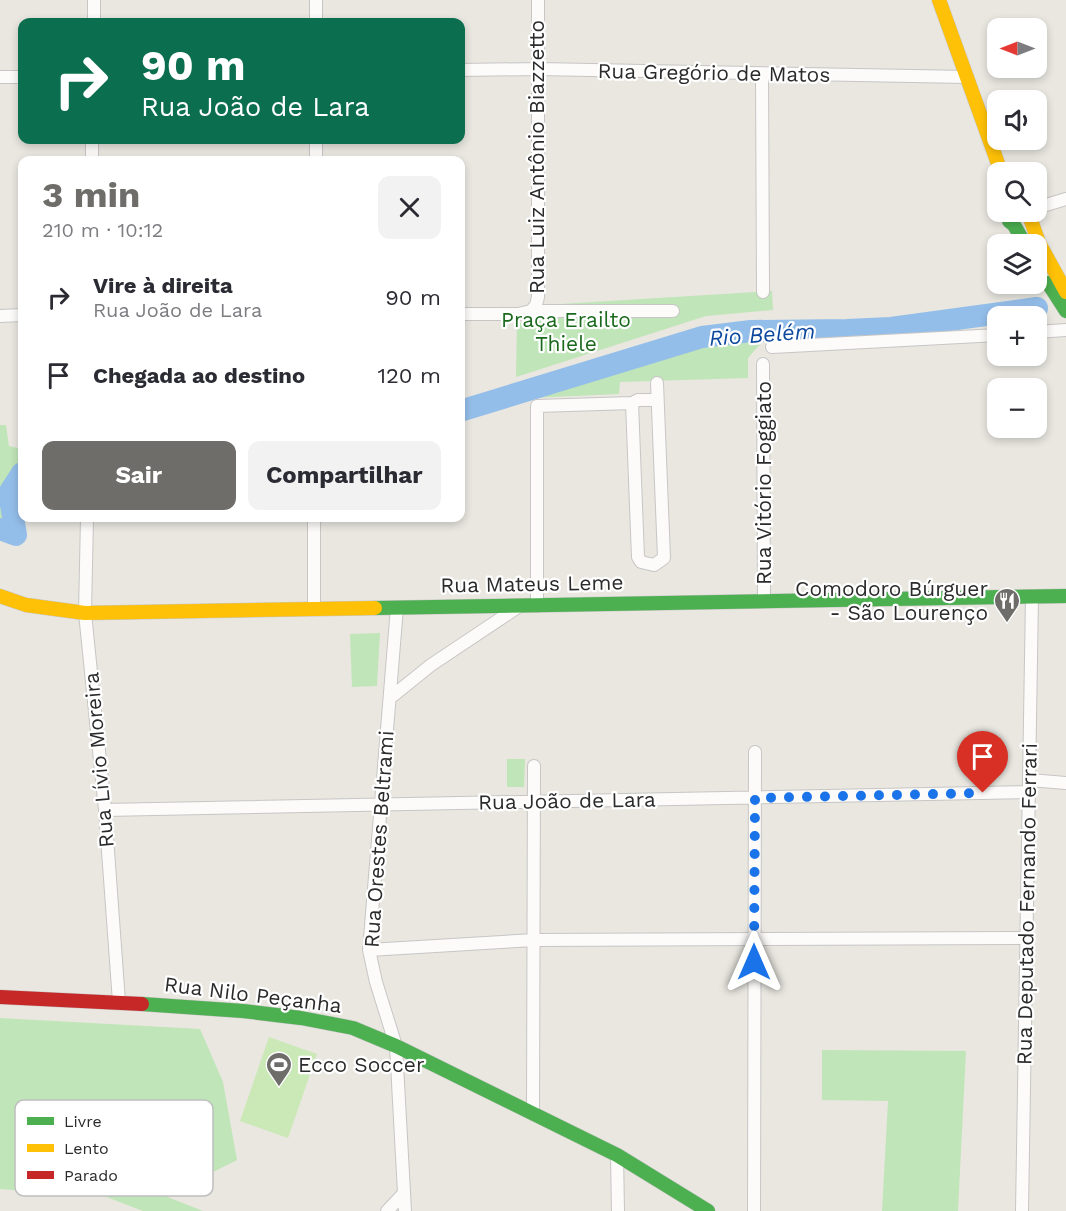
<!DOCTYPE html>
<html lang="pt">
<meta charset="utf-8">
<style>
:root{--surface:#fff;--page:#f2f2f3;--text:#2b2b33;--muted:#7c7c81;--accent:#6e6d6a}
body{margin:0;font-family:"Work Sans",sans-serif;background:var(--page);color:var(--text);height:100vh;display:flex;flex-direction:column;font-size:22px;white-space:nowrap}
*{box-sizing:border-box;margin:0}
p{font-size:20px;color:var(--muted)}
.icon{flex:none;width:33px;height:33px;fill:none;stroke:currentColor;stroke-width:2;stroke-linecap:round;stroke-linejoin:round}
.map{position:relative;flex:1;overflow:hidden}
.drawer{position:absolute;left:18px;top:156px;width:447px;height:366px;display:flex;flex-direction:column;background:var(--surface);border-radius:12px;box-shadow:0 3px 9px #0003}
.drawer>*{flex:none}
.banner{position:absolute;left:18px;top:18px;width:447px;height:126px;border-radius:12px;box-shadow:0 3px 9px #0003;background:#0b6e4f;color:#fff;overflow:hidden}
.needle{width:39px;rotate:270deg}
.fabs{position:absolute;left:987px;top:18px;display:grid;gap:12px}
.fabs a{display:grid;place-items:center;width:60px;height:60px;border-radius:12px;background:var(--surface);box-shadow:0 3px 9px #0003;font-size:30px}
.pin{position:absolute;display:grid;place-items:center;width:51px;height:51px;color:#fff;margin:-62px -26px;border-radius:50% 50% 50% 0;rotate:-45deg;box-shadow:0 0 6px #0007}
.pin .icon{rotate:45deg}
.me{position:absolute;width:66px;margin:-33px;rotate:0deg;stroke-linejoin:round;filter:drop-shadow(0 0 4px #0008)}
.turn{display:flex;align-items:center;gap:21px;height:126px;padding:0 24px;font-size:27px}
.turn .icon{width:78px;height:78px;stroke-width:2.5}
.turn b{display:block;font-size:42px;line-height:51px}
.round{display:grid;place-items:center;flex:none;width:63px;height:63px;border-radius:12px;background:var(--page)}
.summary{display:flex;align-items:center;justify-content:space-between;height:102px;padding:0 24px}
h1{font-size:36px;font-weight:700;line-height:45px;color:var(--accent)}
.primary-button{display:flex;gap:12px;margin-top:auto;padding:12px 24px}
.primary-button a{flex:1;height:69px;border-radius:12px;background:var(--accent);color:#fff;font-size:24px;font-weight:700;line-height:69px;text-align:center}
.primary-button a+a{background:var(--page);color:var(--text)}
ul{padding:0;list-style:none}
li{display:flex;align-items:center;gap:18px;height:78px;padding:0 24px}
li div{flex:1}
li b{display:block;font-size:22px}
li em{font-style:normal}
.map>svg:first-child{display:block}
</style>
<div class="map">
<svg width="1066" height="1211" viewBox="0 0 1066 1211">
<rect width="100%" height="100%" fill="#e9e7e0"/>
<path fill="#c0e5b8" d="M 772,291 L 773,310 L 706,316 L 516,377 L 517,323 L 541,321 L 544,305 Z
M 768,335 L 748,358 L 748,378 L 620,382 L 619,394 L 530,398 L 683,352 Z
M 0,425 L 6,425 L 9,446 L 22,449 L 20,541 L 0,532 Z
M 380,633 L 377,686 L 352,687 L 350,634 Z
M 507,759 L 525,759 L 524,787 L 507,787 Z
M 0,1018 L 200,1029 L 223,1082 L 237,1160 L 165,1196 L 203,1211 L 143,1211 L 104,1196 L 0,1189 Z
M 822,1050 L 966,1051 L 958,1211 L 882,1211 L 888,1101 L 822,1100 Z"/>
<path fill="#cae9b6" d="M 269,1037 L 317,1054 L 288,1138 L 240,1121 Z"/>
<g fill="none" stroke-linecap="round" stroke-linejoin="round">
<path stroke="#94beea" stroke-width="22" d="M 460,411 L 702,337 L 751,331 L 847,330 L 891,328 L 1037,308
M 0,529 L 16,535 L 9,493 L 22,473"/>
<defs>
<path id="street" d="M 94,22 L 94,0
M 316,22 L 316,0
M 460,70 L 538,69 L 967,77
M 762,74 L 763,292
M 0,77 L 22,77
M 92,160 L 92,140
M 316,160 L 316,140
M 1036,208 L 1066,199
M 531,311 L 536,305 L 538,297 L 538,0
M 460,314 L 518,314 L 531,311 L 673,311
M 0,316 L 22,315
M 1036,332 L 1066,330
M 772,347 L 998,335
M 763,364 L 764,601
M 632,403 L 638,557 L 641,562 L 654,565 L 664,558 L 657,383
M 87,518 L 85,613 L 105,810 L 119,1002
M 537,606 L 537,406 L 632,403 L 638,400 L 657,400
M 397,607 L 369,950 L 376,982 L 396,1046 L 405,1211
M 314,608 L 314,518
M 390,698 L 431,665 L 518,607
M 1029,780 L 1066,783
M 105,810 L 1029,792
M 369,950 L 534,940 L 1026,938
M 533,1114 L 534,766
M 617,1155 L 618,1211
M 387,1211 L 404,1193
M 754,1211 L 755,752
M 1022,1211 L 1032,597"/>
<path id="fast" d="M 1009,212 L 1009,221 L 1014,225 L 1025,244
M 1048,283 L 1066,311
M 375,608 L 1066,596
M 142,1004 L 243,1011 L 301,1018 L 353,1028 L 396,1046 L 617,1155 L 708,1211"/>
<path id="slow" d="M 939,0 L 1001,172
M 1028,212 L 1039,243 L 1066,292
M 0,596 L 26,605 L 85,613 L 375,608"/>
<path id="jam" d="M 0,997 L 142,1004"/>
</defs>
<use href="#street" stroke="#c7c6c5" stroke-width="14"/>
<use href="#fast" stroke="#c7c6c5" stroke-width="15"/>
<use href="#slow" stroke="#c7c6c5" stroke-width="15"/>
<use href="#jam" stroke="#c7c6c5" stroke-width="15"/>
<use href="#street" stroke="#fcfbfa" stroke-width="12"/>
<use href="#fast" stroke="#4caf50" stroke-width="14"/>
<use href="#slow" stroke="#ffc107" stroke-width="14"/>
<use href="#jam" stroke="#c62828" stroke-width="14"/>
</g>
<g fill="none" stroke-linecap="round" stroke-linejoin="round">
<path stroke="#1a73e8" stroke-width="10" stroke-dasharray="0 18" d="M 754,962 L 755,798 L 983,793"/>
</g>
<defs>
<symbol id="restaurant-pin" viewBox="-11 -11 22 30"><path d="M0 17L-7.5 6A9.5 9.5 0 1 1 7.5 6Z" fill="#6e6d6a" stroke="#fff"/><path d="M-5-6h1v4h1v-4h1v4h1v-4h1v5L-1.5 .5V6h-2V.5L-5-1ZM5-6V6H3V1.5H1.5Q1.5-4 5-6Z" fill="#fff"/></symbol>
<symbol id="stadium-pin" viewBox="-11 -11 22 30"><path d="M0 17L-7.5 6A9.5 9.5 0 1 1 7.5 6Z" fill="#6e6d6a" stroke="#fff"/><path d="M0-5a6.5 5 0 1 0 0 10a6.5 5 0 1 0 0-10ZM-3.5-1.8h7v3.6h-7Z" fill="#fff"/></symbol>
</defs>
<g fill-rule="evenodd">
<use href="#restaurant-pin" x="992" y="586" width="30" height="40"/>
<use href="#stadium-pin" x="264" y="1050" width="30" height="40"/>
</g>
<g text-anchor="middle" stroke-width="4.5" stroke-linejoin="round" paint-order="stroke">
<g font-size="21" fill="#2b2b2b" stroke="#fff">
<text transform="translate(714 73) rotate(1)" y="7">Rua Gregório de Matos</text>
<text transform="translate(537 157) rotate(-90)" y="7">Rua Luiz Antônio Biazzetto</text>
<text transform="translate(764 483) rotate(-90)" y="7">Rua Vitório Foggiato</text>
<text transform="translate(532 584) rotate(-1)" y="7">Rua Mateus Leme</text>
<text transform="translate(99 760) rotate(-95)" y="7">Rua Lívio Moreira</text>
<text transform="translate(567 801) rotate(-1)" y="7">Rua João de Lara</text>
<text transform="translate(379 839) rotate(-86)" y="7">Rua Orestes Beltrami</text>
<text transform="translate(1027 904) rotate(-89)" y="7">Rua Deputado Fernando Ferrari</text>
<text transform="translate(253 995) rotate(7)" y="7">Rua Nilo Peçanha</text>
</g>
<g font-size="21" fill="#1a691d" stroke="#fff">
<text x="566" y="327">Praça Erailto<tspan x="566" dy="24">Thiele</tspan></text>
</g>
<g font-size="21" fill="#2b2b2b" stroke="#fff" text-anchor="end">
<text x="988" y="596">Comodoro Búrguer<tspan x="988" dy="24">- São Lourenço</tspan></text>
<text x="298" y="1072" text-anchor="start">Ecco Soccer</text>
</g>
<g font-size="22" font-style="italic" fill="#0c479d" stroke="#fff">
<text transform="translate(762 334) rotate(-4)" y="8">Rio Belém</text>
</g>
</g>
<rect x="15" y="1100" width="198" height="96" rx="9" fill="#fff" stroke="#bfbfbf" stroke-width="1.5"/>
<rect x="27" y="1117" width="27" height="8" fill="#4caf50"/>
<rect x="27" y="1144" width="27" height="8" fill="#ffc107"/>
<rect x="27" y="1171" width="27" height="8" fill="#c62828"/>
<g font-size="16" fill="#2b2b2b">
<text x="64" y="1127">Livre</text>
<text x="64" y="1154">Lento</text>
<text x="64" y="1181">Parado</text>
</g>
</svg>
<div class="fabs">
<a><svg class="needle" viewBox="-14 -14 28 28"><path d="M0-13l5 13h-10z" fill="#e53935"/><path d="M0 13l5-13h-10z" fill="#7c7c81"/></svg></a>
<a><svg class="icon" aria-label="sound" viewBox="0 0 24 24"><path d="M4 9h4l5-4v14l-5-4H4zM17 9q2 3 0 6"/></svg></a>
<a><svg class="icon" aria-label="search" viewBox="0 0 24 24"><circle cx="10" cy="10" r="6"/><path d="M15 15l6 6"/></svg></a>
<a><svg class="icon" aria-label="layers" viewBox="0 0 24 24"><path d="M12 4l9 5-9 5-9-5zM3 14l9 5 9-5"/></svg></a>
<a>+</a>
<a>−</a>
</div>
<div class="pin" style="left:983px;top:793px;background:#d93025"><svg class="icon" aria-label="arrive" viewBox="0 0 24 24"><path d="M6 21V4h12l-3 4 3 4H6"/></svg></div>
<svg class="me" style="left:754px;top:962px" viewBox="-20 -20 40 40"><path d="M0-17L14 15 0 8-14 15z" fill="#1a73e8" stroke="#fff" stroke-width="4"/></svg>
<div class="banner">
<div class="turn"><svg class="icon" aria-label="right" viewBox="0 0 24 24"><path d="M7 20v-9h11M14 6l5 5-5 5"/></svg><div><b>90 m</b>Rua João de Lara</div></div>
</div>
<section class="drawer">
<div class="summary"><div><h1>3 min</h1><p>210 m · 10:12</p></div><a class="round"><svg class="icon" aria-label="close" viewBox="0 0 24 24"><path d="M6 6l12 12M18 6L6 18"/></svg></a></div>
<ul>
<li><svg class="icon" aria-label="right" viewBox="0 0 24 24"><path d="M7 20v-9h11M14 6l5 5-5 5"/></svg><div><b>Vire à direita</b><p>Rua João de Lara</p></div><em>90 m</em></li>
<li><svg class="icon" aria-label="arrive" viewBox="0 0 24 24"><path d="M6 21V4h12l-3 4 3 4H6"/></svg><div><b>Chegada ao destino</b></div><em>120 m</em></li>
</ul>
<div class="primary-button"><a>Sair</a><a>Compartilhar</a></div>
</section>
</div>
